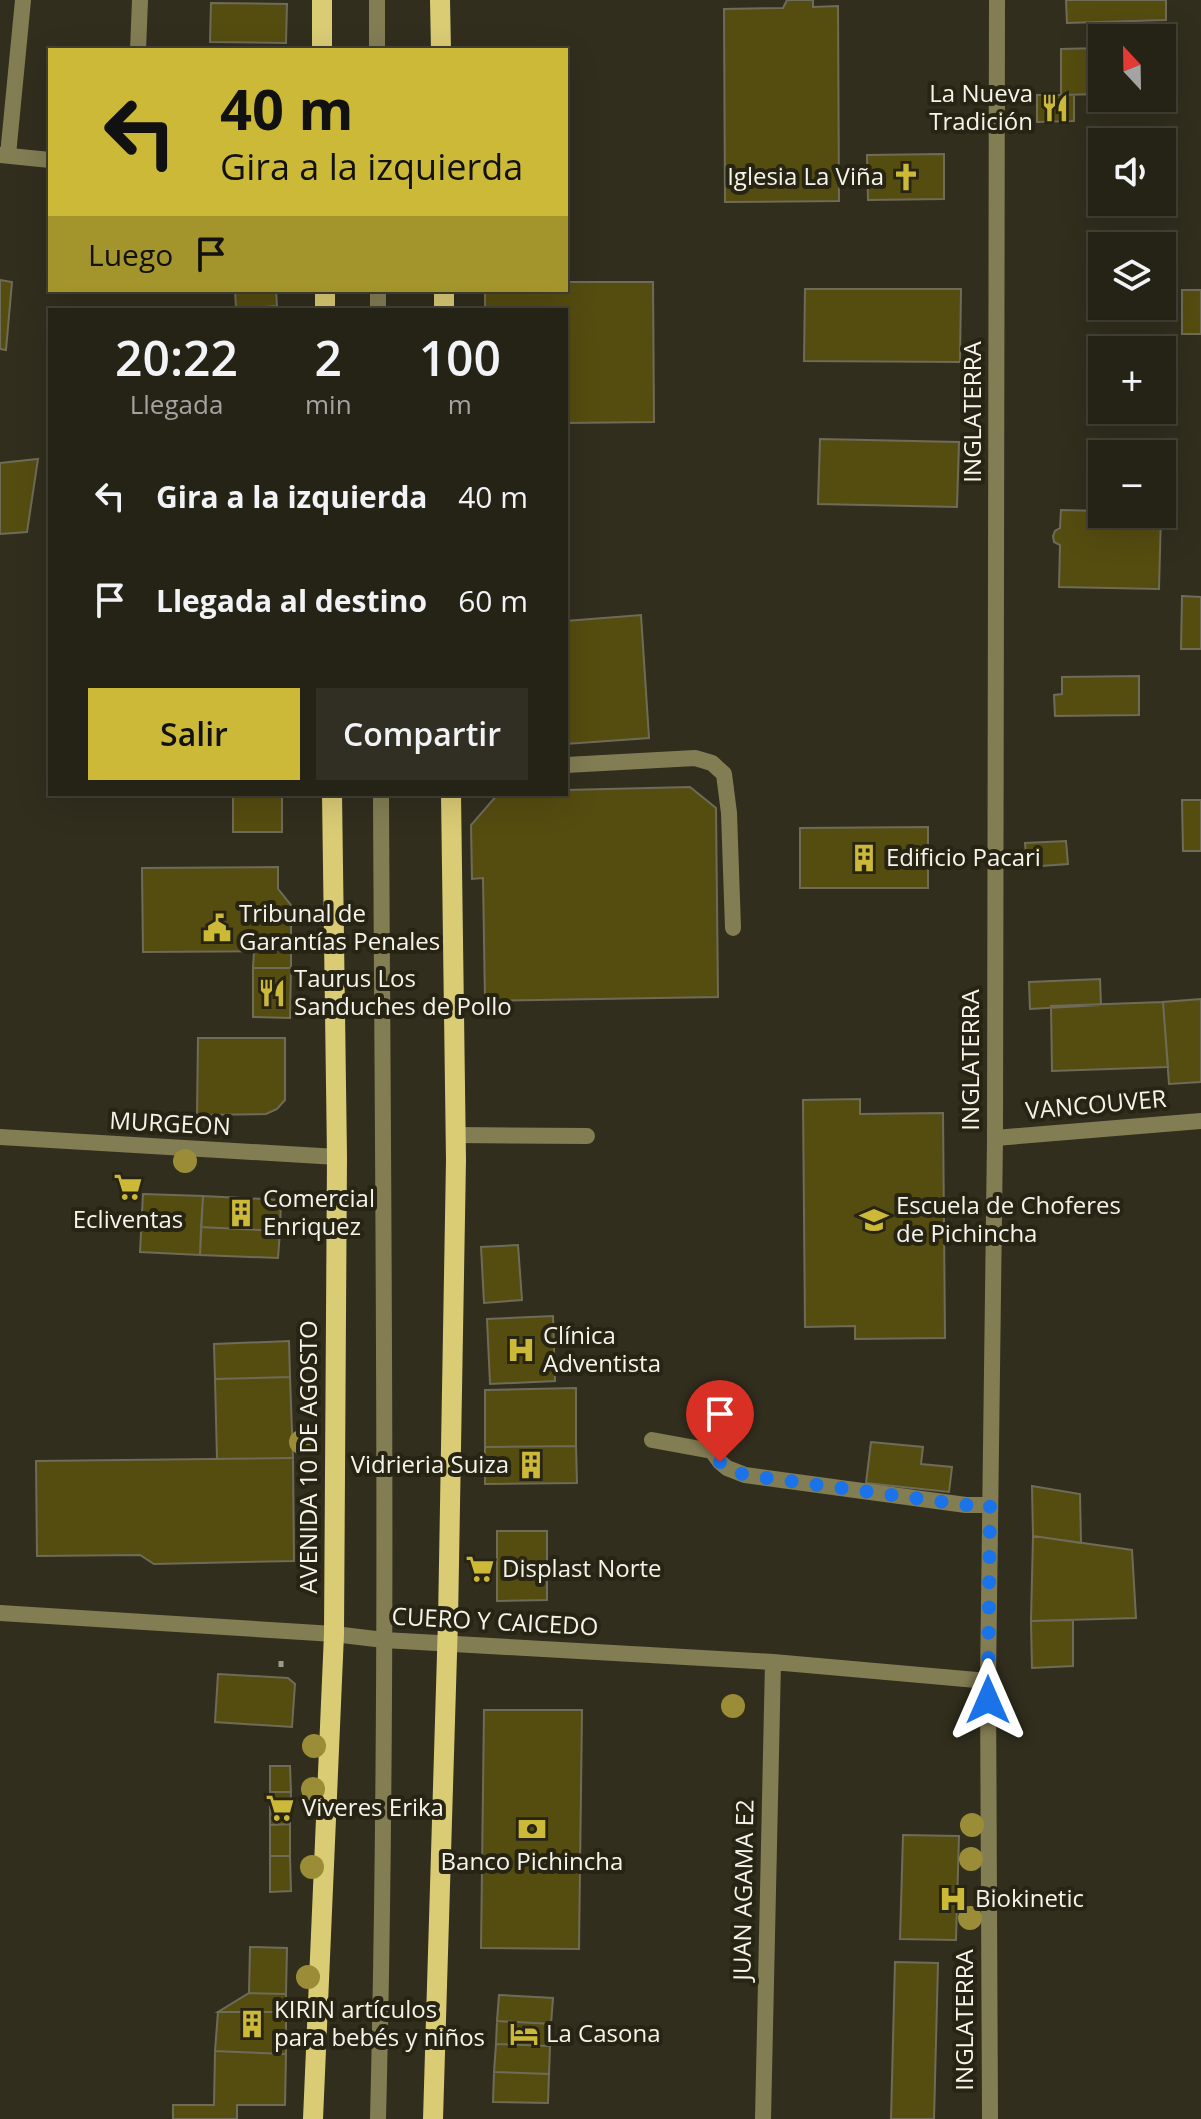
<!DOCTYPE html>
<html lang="es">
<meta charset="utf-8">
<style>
:root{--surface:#252216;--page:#312f23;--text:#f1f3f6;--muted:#a3a4a1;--line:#423f35;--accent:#cdb938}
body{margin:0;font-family:"Open Sans",sans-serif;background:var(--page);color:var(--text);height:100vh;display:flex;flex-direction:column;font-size:30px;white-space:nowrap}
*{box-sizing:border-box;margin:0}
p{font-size:26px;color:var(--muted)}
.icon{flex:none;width:44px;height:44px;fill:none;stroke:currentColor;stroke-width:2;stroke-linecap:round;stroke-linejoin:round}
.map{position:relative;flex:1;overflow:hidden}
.sheet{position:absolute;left:48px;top:308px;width:520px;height:488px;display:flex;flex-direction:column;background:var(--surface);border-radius:0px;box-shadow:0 8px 32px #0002,0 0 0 2px var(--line)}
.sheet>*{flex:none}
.top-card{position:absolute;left:48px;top:48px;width:520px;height:244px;border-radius:0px;box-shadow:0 8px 32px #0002,0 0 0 2px var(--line);background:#cdb938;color:#111;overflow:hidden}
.needle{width:52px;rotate:338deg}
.controls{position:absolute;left:1088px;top:24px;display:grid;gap:16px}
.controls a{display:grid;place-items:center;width:88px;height:88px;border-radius:0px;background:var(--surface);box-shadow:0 8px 32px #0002,0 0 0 2px var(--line);font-size:40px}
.pin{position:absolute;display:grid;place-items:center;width:68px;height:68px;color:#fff;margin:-82px -34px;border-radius:50% 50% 50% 0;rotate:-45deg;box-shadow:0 0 8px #0007}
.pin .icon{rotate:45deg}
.me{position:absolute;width:88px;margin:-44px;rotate:0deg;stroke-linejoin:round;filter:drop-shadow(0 0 6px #0008)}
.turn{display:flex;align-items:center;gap:28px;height:168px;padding:0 40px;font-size:36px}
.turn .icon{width:104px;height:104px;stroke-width:2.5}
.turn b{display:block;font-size:56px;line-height:68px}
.then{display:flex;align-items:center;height:76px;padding:0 40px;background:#0003;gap:16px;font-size:30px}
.eta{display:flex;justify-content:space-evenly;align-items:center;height:136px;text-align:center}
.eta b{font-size:48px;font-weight:600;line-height:56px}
.button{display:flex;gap:16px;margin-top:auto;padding:16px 40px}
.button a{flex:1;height:92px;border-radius:0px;background:var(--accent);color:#111;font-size:32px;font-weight:600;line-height:92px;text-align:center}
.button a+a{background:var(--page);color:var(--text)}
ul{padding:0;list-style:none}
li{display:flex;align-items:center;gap:24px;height:104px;padding:0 40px}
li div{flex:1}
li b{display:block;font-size:30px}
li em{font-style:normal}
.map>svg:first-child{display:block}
</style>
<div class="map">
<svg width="1201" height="2119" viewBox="0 0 1201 2119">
<rect width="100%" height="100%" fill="#312e1e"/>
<path fill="#554c10" stroke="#6e6b59" stroke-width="2" d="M 787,0 L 813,0 L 813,7 L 838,6 L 839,201 L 725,202 L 724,9 L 783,8 Z
M 1066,0 L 1166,0 L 1166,20 L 1067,23 Z
M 211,3 L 287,4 L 286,43 L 210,42 Z
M 1102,48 L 1102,94 L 1061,95 L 1061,49 Z
M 1037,95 L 1074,95 L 1074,121 L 1037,122 Z
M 944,154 L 944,199 L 868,200 L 867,155 Z
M 0,280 L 12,282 L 6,350 L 0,349 Z
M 566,282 L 653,282 L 654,422 L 566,423 L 566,310 L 485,310 L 485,290 L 566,290 Z
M 805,289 L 961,289 L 960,362 L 804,361 Z
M 235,290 L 276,290 L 277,306 L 236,309 Z
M 1182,290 L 1201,290 L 1201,334 L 1182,334 Z
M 277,306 L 277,310 L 236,310 L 236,309 Z
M 820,439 L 959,442 L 957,507 L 818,504 Z
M 38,459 L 27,532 L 0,534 L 0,463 Z
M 1061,510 L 1102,511 L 1102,514 L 1161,514 L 1159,589 L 1059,587 L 1060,545 L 1054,542 L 1053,536 L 1055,531 L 1060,528 Z
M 1182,596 L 1201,597 L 1201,649 L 1181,649 Z
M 641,615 L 649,738 L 566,744 L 566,621 Z
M 1139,676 L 1139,715 L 1055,716 L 1054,695 L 1062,694 L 1062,677 Z
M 690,787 L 716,808 L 718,997 L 485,1001 L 483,878 L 472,879 L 471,825 L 498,794 L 566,794 L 566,790 Z
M 233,794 L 282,794 L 282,832 L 233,832 Z
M 1182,800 L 1201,800 L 1201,851 L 1183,851 Z
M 928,827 L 928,888 L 800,888 L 800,828 Z
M 1066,841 L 1068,864 L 1027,867 L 1025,843 Z
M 278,867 L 278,889 L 291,905 L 291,951 L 143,952 L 142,868 Z
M 254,951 L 291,951 L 291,968 L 253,968 Z
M 253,968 L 291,968 L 290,1018 L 253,1017 Z
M 1100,979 L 1101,1005 L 1030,1009 L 1029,982 Z
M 1201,999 L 1201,1082 L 1169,1084 L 1163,1002 Z
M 1163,1002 L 1168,1067 L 1052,1071 L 1051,1006 Z
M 198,1038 L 285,1038 L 285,1100 L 277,1109 L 266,1114 L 197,1115 Z
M 860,1099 L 860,1114 L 943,1113 L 945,1338 L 855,1339 L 855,1326 L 805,1327 L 803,1100 Z
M 143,1194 L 203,1196 L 200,1255 L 140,1252 Z
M 203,1196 L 281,1200 L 280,1231 L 201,1227 Z
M 201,1227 L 280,1231 L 278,1258 L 200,1255 Z
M 518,1245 L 522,1300 L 484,1303 L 481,1247 Z
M 553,1316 L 555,1381 L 490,1384 L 487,1319 Z
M 289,1341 L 290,1377 L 215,1379 L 214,1344 Z
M 290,1377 L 293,1458 L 217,1459 L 215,1379 Z
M 576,1388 L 576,1446 L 485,1447 L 485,1390 Z
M 871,1442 L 923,1447 L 921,1464 L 952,1467 L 949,1492 L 866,1483 Z
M 576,1446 L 577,1483 L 485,1484 L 485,1447 Z
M 293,1458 L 294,1561 L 154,1564 L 140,1555 L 37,1556 L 36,1461 Z
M 1032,1486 L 1080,1494 L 1081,1543 L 1033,1536 Z
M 497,1531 L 547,1531 L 547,1600 L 497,1601 Z
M 1033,1536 L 1132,1550 L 1136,1618 L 1031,1621 Z
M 1073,1620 L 1073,1666 L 1032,1668 L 1031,1621 Z
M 218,1674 L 288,1678 L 295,1684 L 292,1727 L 215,1722 Z
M 484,1710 L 582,1710 L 579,1949 L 481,1948 Z
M 270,1766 L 290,1766 L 291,1792 L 270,1792 Z
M 270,1792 L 291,1792 L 290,1824 L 270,1825 Z
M 290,1824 L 290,1856 L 270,1856 L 270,1825 Z
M 903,1835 L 959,1836 L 956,1940 L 900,1939 Z
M 270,1856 L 290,1856 L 291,1891 L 270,1892 Z
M 250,1947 L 287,1948 L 286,1994 L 249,1993 Z
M 895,1962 L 938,1963 L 934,2119 L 891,2119 Z
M 249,1993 L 286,1994 L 286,2012 L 218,2012 Z
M 499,1995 L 553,1998 L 551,2024 L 497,2021 Z
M 218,2012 L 286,2012 L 286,2054 L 215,2051 Z
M 497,2021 L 551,2024 L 550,2046 L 496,2044 Z
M 496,2044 L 550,2046 L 549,2074 L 494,2072 Z
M 215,2051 L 286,2054 L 285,2105 L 237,2105 L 237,2119 L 173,2119 L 173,2105 L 214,2105 Z
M 494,2072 L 549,2074 L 548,2103 L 493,2102 Z"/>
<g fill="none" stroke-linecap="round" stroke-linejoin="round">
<path stroke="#9d9a8d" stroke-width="5" stroke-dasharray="8 4" stroke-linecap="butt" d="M 281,1661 L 281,1667"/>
<path stroke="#837d54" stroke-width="16" d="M 377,0 L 377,50
M 138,50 L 140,0
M 0,155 L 50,160
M 8,155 L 23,0
M 378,290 L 378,310
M 566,765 L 695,758 L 712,763 L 724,774 L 729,813 L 733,928
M 456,1135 L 587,1136
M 652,1440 L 712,1451 L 720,1462 L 727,1468 L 745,1475 L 966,1505 L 990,1505
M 378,2119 C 389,1677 383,1236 381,794"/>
<path stroke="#837d54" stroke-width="16" d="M 0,1137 L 337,1157
M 995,1138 L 1201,1121
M 0,1613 L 334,1634 L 384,1640 L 773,1662 L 988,1681
M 763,2119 L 773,1662"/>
<path stroke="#837d54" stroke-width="16" d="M 990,2119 L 988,1681 L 995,1138 L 997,0"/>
<path stroke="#dacb75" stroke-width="20" d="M 322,0 L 322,50
M 440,0 L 441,50
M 325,290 L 325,310
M 444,290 L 444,310
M 313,2119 L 334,1634 L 337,1157 L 332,794
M 433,2119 L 448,1621 L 456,1160 L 451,794"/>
</g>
<g fill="#9b8d38">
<circle cx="185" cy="1161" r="12"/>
<circle cx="301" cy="1442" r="12"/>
<circle cx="733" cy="1706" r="12"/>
<circle cx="314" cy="1746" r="12"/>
<circle cx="313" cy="1789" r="12"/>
<circle cx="972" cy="1825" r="12"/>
<circle cx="971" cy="1859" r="12"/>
<circle cx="312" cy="1867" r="12"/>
<circle cx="970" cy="1918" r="12"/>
<circle cx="308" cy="1977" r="12"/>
</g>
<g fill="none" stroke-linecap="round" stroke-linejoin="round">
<path stroke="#1a73e8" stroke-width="14" stroke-dasharray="0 25.2" d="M 720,1462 L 727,1468 L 745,1475 L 966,1505 L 990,1505 L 988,1700"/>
</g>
<defs>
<symbol id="restaurant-bare" viewBox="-9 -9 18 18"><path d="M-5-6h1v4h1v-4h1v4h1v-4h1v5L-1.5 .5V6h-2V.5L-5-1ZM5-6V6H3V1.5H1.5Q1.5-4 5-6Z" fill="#cdb938" stroke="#272414" stroke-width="2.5" paint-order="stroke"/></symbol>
<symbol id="church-bare" viewBox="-9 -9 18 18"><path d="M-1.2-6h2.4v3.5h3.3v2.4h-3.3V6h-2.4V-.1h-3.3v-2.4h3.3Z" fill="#cdb938" stroke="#272414" stroke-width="2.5" paint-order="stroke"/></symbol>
<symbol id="building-bare" viewBox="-9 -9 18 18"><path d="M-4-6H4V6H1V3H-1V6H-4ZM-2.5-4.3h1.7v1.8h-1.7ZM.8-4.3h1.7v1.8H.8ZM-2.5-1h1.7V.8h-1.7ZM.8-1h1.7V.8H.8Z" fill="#cdb938" stroke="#272414" stroke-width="2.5" paint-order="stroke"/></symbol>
<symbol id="civic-bare" viewBox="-9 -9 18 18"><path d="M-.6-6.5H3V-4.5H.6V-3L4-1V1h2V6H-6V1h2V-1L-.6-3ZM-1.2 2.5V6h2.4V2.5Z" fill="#cdb938" stroke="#272414" stroke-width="2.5" paint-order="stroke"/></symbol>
<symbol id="supermarket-bare" viewBox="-9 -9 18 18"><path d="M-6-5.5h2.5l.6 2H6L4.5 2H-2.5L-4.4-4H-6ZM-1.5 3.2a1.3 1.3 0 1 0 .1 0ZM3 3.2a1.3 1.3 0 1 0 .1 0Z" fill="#cdb938" stroke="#272414" stroke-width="2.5" paint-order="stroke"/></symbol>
<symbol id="school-bare" viewBox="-9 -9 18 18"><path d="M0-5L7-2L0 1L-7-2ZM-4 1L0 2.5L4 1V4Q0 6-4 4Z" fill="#cdb938" stroke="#272414" stroke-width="2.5" paint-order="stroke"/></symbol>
<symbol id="hospital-bare" viewBox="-9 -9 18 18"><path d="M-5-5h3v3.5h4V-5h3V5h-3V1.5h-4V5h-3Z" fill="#cdb938" stroke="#272414" stroke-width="2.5" paint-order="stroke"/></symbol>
<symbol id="bank-bare" viewBox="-9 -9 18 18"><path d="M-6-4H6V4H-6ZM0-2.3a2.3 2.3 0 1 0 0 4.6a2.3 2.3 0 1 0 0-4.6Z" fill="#cdb938" stroke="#272414" stroke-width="2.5" paint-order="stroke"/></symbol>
<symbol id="hotel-bare" viewBox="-9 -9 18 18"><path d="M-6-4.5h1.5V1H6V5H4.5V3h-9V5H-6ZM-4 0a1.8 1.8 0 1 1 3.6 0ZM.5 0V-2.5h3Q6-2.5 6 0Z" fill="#cdb938" stroke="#272414" stroke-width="2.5" paint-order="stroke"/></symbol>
</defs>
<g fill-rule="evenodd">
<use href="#restaurant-bare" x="1035" y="88" width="40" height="40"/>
<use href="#church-bare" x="886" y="157" width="40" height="40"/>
<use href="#building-bare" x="844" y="838" width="40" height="40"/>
<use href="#civic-bare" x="197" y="908" width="40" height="40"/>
<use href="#restaurant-bare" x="252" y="973" width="40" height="40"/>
<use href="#supermarket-bare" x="108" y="1167" width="40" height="40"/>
<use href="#building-bare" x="221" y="1193" width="40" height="40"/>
<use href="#school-bare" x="854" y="1200" width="40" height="40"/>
<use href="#hospital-bare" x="501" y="1330" width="40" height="40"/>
<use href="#building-bare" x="511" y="1445" width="40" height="40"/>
<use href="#supermarket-bare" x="460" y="1549" width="40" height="40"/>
<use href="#supermarket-bare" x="260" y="1788" width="40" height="40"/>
<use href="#bank-bare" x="512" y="1809" width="40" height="40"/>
<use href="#hospital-bare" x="933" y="1879" width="40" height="40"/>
<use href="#building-bare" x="232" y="2004" width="40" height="40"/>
<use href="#hotel-bare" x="504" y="2014" width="40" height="40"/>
</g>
<g text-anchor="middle" stroke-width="8" stroke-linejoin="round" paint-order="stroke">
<g font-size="24" fill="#f6f4ea" stroke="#272414" text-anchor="start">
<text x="1033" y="102" text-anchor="end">La Nueva<tspan x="1033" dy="28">Tradición</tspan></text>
<text x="884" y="185" text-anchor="end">Iglesia La Viña</text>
<text x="886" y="866">Edificio Pacari</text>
<text x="239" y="922">Tribunal de<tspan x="239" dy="28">Garantías Penales</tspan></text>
<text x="294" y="987">Taurus Los<tspan x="294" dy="28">Sanduches de Pollo</tspan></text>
<text x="263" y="1207">Comercial<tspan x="263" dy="28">Enriquez</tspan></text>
<text x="896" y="1214">Escuela de Choferes<tspan x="896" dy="28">de Pichincha</tspan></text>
<text x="128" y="1228" text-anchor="middle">Ecliventas</text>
<text x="543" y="1344">Clínica<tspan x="543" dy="28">Adventista</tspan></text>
<text x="509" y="1473" text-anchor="end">Vidrieria Suiza</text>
<text x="502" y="1577">Displast Norte</text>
<text x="302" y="1816">Viveres Erika</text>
<text x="532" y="1870" text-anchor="middle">Banco Pichincha</text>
<text x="975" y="1907">Biokinetic</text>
<text x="274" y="2018">KIRIN artículos<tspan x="274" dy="28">para bebés y niños</tspan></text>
<text x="546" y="2042">La Casona</text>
</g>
<g font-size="24" fill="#f6f4ea" stroke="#272414">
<text transform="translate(973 412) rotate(-90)" y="8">INGLATERRA</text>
<text transform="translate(971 1060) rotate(-90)" y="8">INGLATERRA</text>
<text transform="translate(1096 1105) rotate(-5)" y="8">VANCOUVER</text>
<text transform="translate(170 1124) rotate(3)" y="8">MURGEON</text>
<text transform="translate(309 1457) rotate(-90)" y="8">AVENIDA 10 DE AGOSTO</text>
<text transform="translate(495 1622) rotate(3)" y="8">CUERO Y CAICEDO</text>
<text transform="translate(744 1890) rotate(-89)" y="8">JUAN AGAMA E2</text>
<text transform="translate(965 2020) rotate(-90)" y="8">INGLATERRA</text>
</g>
</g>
</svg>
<div class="controls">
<a><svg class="needle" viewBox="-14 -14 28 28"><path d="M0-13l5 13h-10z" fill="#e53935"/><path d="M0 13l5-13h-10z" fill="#a3a4a1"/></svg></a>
<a><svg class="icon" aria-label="sound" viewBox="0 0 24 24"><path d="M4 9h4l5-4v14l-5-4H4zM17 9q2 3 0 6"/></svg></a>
<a><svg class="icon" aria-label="layers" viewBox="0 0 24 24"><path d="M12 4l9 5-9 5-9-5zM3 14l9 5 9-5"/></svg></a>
<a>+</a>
<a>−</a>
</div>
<div class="pin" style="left:720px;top:1462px;background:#d93025"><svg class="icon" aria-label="arrive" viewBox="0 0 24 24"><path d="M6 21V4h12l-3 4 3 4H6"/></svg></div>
<svg class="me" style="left:988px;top:1700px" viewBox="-20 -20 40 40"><path d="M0-17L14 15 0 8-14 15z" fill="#1a73e8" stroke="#fff" stroke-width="4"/></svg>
<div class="top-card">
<div class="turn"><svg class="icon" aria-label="left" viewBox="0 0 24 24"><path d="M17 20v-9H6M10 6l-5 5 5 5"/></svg><div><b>40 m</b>Gira a la izquierda</div></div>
<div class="then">Luego<svg class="icon" aria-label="arrive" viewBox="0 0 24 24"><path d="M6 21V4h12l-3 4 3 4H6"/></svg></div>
</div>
<section class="sheet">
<div class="eta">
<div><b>20:22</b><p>Llegada</p></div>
<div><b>2</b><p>min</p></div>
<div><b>100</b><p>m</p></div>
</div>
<ul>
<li><svg class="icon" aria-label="left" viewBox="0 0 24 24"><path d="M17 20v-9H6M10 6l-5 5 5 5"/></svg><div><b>Gira a la izquierda</b></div><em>40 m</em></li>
<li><svg class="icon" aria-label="arrive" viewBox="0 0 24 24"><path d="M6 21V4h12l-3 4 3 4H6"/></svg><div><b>Llegada al destino</b></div><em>60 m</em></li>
</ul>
<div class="button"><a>Salir</a><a>Compartir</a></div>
</section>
</div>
